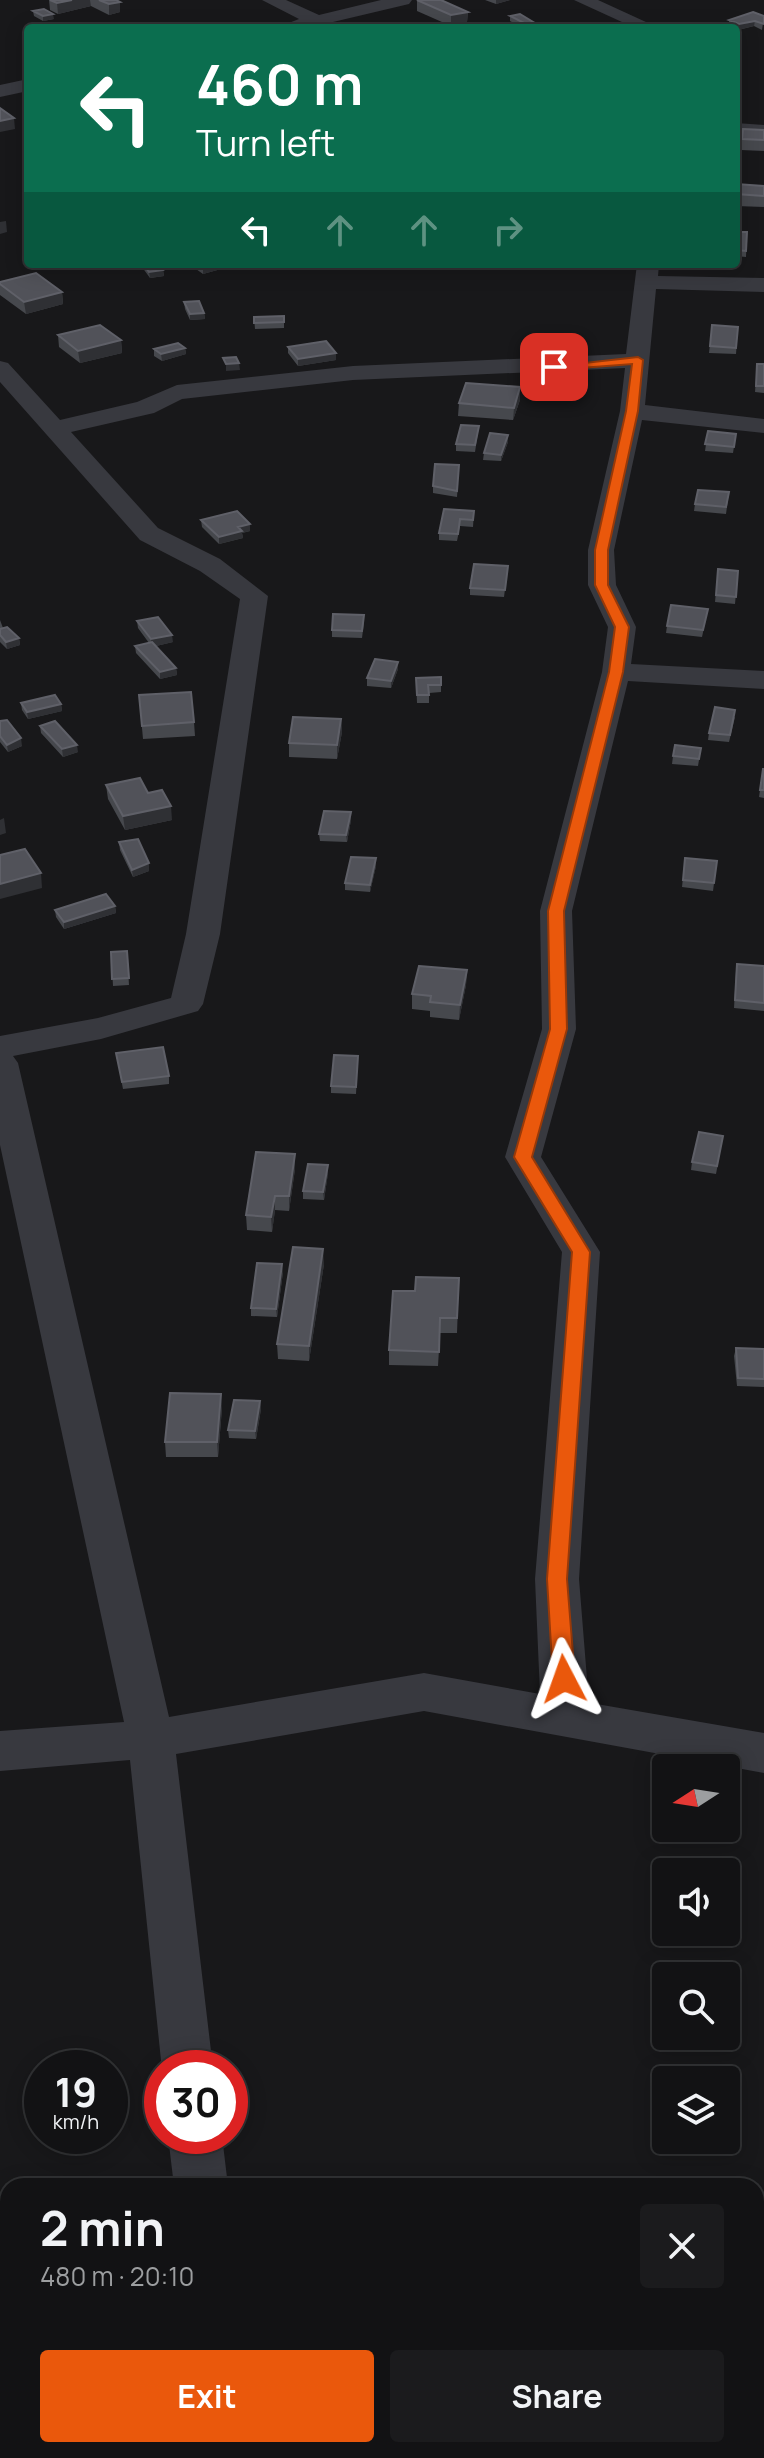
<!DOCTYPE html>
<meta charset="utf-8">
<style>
:root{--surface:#121214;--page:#1b1b1d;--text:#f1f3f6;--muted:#9c9ea0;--line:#313234;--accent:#ea580c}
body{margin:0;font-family:Manrope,sans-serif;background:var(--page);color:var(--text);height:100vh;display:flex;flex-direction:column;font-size:30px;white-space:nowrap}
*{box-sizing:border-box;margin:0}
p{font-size:26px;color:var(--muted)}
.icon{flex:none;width:44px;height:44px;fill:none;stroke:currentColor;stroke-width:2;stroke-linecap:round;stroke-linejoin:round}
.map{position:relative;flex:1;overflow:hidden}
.side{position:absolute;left:0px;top:2178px;width:764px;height:280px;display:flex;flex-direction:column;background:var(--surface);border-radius:24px 24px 0 0;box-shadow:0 4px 20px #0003,0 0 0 2px var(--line)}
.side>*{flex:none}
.hud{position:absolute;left:24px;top:24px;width:716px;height:244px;border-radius:8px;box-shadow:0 4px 20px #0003,0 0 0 2px var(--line);background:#0b6e4f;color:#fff;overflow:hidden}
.needle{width:52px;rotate:258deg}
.fabs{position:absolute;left:652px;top:1754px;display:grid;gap:16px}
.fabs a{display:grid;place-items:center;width:88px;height:88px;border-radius:8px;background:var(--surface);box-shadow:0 4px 20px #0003,0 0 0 2px var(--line);font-size:40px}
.speed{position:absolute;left:24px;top:2050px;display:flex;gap:16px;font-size:40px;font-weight:700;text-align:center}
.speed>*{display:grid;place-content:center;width:104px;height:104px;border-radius:50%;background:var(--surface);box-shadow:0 4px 20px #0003,0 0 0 2px var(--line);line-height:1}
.speed small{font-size:20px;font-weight:400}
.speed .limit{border:12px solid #d22;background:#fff;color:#111}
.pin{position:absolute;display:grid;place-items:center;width:68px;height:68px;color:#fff;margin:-34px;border-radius:16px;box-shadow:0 4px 12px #0006}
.me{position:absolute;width:88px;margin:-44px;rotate:356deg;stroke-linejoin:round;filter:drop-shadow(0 0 6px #0008)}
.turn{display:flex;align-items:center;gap:28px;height:168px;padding:0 40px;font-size:36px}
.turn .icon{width:104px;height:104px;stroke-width:2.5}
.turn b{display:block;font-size:56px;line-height:68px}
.lanes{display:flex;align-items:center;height:76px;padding:0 40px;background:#0003;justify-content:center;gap:40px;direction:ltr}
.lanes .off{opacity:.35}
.round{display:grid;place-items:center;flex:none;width:84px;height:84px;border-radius:8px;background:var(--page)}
.overview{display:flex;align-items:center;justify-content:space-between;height:136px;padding:0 40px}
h1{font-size:48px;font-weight:700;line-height:60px}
.button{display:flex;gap:16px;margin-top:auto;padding:16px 40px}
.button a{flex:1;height:92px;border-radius:8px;background:var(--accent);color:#fff;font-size:32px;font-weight:700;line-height:92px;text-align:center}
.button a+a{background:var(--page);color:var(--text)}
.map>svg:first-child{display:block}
</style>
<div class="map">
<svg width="764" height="2458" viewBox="0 0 764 2458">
<rect width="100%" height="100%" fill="#18181a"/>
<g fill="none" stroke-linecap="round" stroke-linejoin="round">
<path fill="#38393f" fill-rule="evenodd" d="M 262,0 L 286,0 L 319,15 L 381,0 L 412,0 L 409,4 L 333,22 L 331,28 L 276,28 L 299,19 Z
M 574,0 L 598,0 L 659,28 L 635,28 Z
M 28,79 L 28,91 L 0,97 L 0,85 Z
M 736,123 L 764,125 L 764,137 L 736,135 Z
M 637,264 L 659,264 L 658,276 L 764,278 L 764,292 L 656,289 L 645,405 L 764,419 L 764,433 L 642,420 L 614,550 L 616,585 L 636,627 L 631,664 L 764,671 L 764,689 L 628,681 L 572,911 L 576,1029 L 541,1157 L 600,1252 L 579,1579 L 587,1679 L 585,1702 L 764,1733 L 764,1773 L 424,1711 L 176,1754 L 213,2068 L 162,2070 L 130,1760 L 0,1771 L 0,1731 L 124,1722 L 0,1145 L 0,1036 L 98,1018 L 171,998 L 186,934 L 240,599 L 200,571 L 140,540 L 0,382 L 0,361 L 8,363 L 60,420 L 137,402 L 177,385 L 353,366 L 626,354 ZM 625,368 L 620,411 L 588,550 L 588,585 L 608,627 L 602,672 L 540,911 L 542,1029 L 505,1157 L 562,1252 L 535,1579 L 540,1694 L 424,1673 L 169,1717 L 18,1063 L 13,1056 L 101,1039 L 198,1011 L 203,1004 L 220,934 L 268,596 L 220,559 L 158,528 L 71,432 L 154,413 L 182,399 L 353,380 Z
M 168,2136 L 222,2136 L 228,2186 L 174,2186 Z"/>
</g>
<path fill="#46484d" d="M 49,0 L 116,0 L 120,2 L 120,12 L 109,15 L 91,6 L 58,14 L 50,10 Z
M 417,0 L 468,12 L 467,22 L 451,26 L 417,11 Z
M 485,0 L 510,0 L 496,4 Z
M 33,11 L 54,19 L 43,21 L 34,16 Z
M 510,16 L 533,22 L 533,28 L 523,28 L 510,21 Z
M 764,16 L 762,30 L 754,26 L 738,30 L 729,25 L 729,20 Z
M 743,129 L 764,130 L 764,151 L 741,150 Z
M 736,184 L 764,186 L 764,207 L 736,206 Z
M 736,232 L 747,232 L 746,257 L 736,256 Z
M 141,264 L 159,264 L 163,270 L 164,276 L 150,278 L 142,267 Z
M 189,264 L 239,264 L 203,274 Z
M 0,282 L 62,292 L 63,304 L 26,314 L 0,295 Z
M 184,302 L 204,313 L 205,319 L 190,320 L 185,309 Z
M 284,316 L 284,328 L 255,329 L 254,317 Z
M 712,325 L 738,327 L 736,354 L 709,353 Z
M 58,335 L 121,340 L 122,353 L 80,363 L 59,347 Z
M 288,347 L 336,353 L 336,360 L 298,366 L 288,353 Z
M 185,348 L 186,354 L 162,361 L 154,356 L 154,349 Z
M 757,364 L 764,364 L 764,393 L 755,392 Z
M 520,400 L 513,420 L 458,416 L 459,403 Z
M 479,426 L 475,452 L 456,451 L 456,444 Z
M 708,431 L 736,434 L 733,453 L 705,451 Z
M 508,435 L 508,442 L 501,461 L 483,460 L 484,453 Z
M 459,465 L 457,497 L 433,493 L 433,486 Z
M 729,492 L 726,514 L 694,511 L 695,504 Z
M 474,511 L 473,527 L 460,526 L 457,541 L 439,540 L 439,533 Z
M 201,520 L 250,524 L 250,531 L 242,533 L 243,538 L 219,544 L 202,527 Z
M 508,566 L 504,597 L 470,595 L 470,588 Z
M 718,569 L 738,571 L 735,604 L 715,602 Z
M 708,609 L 702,637 L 666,633 L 667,626 Z
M 0,620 L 3,628 L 19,638 L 20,645 L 7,649 L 0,642 Z
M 137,621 L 173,642 L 156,646 L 176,668 L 177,675 L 160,679 L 136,653 L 135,646 L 149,643 L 138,628 Z
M 364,622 L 362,638 L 332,637 L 332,630 Z
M 398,669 L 391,688 L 367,686 L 367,678 Z
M 441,677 L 441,692 L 429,693 L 429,703 L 417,703 L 416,678 Z
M 139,695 L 194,722 L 195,736 L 143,739 Z
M 21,703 L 61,704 L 62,711 L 28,719 L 22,710 Z
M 735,717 L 729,742 L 708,740 L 709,733 Z
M 341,719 L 342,732 L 337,759 L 289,757 L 289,743 Z
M 0,721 L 22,746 L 8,752 L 0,742 Z
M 40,726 L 78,752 L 63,757 L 41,733 Z
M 701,748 L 698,766 L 672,764 L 673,756 Z
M 763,769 L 764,769 L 764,798 L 759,797 Z
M 106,785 L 148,793 L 172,820 L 125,830 L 108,799 Z
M 351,820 L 347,842 L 320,841 L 319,834 Z
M 119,842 L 149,863 L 149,871 L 133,877 L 120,850 Z
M 685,858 L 717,861 L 713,891 L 682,887 Z
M 376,866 L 370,892 L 345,890 L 345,883 Z
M 115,906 L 116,913 L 64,929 L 56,917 L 55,910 Z
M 127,951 L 129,985 L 113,986 L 111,952 Z
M 764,966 L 764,1011 L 734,1008 L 736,971 Z
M 467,970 L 466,985 L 459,1020 L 430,1017 L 430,1011 L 412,1009 L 412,994 Z
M 116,1053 L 169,1076 L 169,1084 L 123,1089 Z
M 358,1056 L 356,1094 L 331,1093 L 331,1086 Z
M 723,1136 L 716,1174 L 691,1170 L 692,1162 Z
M 328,1165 L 328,1173 L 324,1200 L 303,1199 L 303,1191 Z
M 295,1169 L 289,1211 L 275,1210 L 272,1232 L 247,1230 L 246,1215 Z
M 324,1264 L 309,1361 L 278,1359 L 277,1344 Z
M 283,1272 L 277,1317 L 251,1316 L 251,1308 Z
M 459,1278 L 457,1333 L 440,1333 L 438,1366 L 389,1365 L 389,1350 L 415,1291 Z
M 736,1348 L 764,1349 L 764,1387 L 737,1386 L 734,1356 Z
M 260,1401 L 261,1409 L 256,1439 L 229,1438 L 228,1430 Z
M 222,1408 L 218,1457 L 166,1457 L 165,1442 Z"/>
<path fill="#2f3034" d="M 72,0 L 90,0 L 91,6 L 58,14 L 57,3 Z
M 496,0 L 510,0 L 496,4 Z
M 120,2 L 120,12 L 109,15 L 109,4 Z
M 468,12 L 467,22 L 451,26 L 451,15 Z
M 53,14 L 54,19 L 43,21 L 43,16 Z
M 755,21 L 754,26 L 738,30 L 739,24 Z
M 533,22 L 533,28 L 526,28 L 526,24 Z
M 14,118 L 15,129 L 0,132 L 0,121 Z
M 6,221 L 7,232 L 0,234 L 0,222 Z
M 216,264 L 239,264 L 203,274 L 203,267 Z
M 163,270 L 164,276 L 150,278 L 149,272 Z
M 62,292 L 63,304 L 26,314 L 24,302 Z
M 204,313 L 205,319 L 190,320 L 190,314 Z
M 121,340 L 122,353 L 80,363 L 78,351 Z
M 185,348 L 186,354 L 162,361 L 161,354 Z
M 336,353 L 336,360 L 298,366 L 298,359 Z
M 239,363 L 240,370 L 226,371 L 226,364 Z
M 520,387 L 520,400 L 513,420 L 514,408 Z
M 508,435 L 508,442 L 501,461 L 501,455 Z
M 250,524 L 250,531 L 242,533 L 243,538 L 219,544 L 219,537 L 238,527 Z
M 172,635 L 173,642 L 152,647 L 151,639 Z
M 19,638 L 20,645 L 7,649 L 6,642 Z
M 398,662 L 398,669 L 391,688 L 391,681 Z
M 176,668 L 177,675 L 160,679 L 160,672 Z
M 61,704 L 62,711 L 28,719 L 27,712 Z
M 341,719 L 342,732 L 337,759 L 337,745 Z
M 21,738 L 22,746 L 8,752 L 7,745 Z
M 77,745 L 78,752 L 63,757 L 62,749 Z
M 171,806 L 172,820 L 125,830 L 123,816 Z
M 351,812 L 351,820 L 347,842 L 346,835 Z
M 4,818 L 6,833 L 0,835 L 0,820 Z
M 376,858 L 376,866 L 370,892 L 370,885 Z
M 149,863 L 149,871 L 133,877 L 132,870 Z
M 41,873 L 42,888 L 0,899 L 0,884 Z
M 115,906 L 116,913 L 64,929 L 64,922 Z
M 467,970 L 466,985 L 459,1020 L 460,1005 Z
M 295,1154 L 295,1169 L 289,1211 L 289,1196 Z
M 328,1165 L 328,1173 L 324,1200 L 323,1192 Z
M 275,1196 L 275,1210 L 272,1232 L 271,1217 Z
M 323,1249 L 324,1264 L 309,1361 L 309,1346 Z
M 282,1264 L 283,1272 L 277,1317 L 276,1309 Z
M 221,1394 L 222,1408 L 218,1457 L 217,1442 Z
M 260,1401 L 261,1409 L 256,1439 L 255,1431 Z"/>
<path fill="#515259" stroke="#5f6068" stroke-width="2" d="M 50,0 L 72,0 L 57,3 Z
M 99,0 L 116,0 L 120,2 L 109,4 Z
M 417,0 L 441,0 L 468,12 L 451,15 Z
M 44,9 L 53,14 L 43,16 L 33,11 Z
M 753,12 L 764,16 L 764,24 L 755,21 L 739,24 L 729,20 Z
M 520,14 L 533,22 L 526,24 L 510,16 Z
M 493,24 L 501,28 L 478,27 Z
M 123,25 L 129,28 L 108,28 Z
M 0,108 L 14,118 L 0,121 Z
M 743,129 L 764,130 L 764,140 L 742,139 Z
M 736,184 L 764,186 L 764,196 L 736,194 Z
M 736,232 L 747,232 L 746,251 L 736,250 Z
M 143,264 L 159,264 L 163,270 L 149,272 Z
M 198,264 L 216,264 L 203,267 Z
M 36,273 L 62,292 L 24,302 L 0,284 L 0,282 Z
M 199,301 L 204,313 L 190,314 L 184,302 Z
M 284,316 L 284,322 L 254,323 L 254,317 Z
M 100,325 L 121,340 L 78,351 L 58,335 Z
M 712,325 L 738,327 L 736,348 L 710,346 Z
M 326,341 L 336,353 L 298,359 L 288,347 Z
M 178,343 L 185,348 L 161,354 L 154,349 Z
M 236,357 L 239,363 L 226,364 L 223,358 Z
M 757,364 L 764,364 L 764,386 L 756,386 Z
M 466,383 L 520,387 L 514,408 L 459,403 Z
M 461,425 L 479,426 L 475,445 L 456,444 Z
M 708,431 L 736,434 L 734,447 L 705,444 Z
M 490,433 L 508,435 L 501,455 L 484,453 Z
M 435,464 L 459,465 L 457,491 L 433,486 Z
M 698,490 L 729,492 L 726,507 L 695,504 Z
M 444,509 L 474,511 L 473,520 L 460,519 L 458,534 L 439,533 Z
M 237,511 L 250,524 L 238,527 L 242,531 L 219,537 L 201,520 Z
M 474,564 L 508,566 L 505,590 L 470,588 Z
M 718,569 L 738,571 L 736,597 L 716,595 Z
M 671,605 L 708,609 L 703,630 L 667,626 Z
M 333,614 L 364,615 L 362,631 L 332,630 Z
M 158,617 L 172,635 L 151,639 L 137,621 Z
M 7,627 L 19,638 L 6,642 L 0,635 L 0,629 Z
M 152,642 L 176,668 L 160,672 L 135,646 Z
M 375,659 L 398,662 L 391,681 L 367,678 Z
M 441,677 L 441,685 L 428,685 L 429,695 L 417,695 L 416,678 Z
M 191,692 L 194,722 L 142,726 L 139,695 Z
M 55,695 L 61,704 L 27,712 L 21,703 Z
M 715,707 L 735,710 L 730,735 L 709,733 Z
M 293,717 L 341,719 L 337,745 L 289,743 Z
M 7,720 L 21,738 L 7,745 L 0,736 L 0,721 Z
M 55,721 L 77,745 L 62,749 L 40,726 Z
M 675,745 L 701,748 L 699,759 L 673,756 Z
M 763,769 L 764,769 L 764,790 L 760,790 Z
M 140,778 L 148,793 L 162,790 L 171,806 L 123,816 L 106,785 Z
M 324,811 L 351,812 L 346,835 L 319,834 Z
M 138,839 L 149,863 L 132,870 L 119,842 Z
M 25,849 L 41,873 L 0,884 L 0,855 Z
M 351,857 L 376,858 L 370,885 L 345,883 Z
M 685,858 L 717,861 L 714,883 L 683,880 Z
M 106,894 L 115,906 L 64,922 L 55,910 Z
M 127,951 L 129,978 L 112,979 L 111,952 Z
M 737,964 L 764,966 L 764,1003 L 735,1000 Z
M 419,966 L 467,970 L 460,1005 L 430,1002 L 431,996 L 412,994 Z
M 163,1047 L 169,1076 L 122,1082 L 116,1053 Z
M 334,1055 L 358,1056 L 356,1087 L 331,1086 Z
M 699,1132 L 723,1136 L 717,1166 L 692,1162 Z
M 256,1152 L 295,1154 L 289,1196 L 275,1196 L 271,1217 L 246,1215 Z
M 308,1164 L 328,1165 L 323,1192 L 303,1191 Z
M 293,1247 L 323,1249 L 309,1346 L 277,1344 Z
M 257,1263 L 282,1264 L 276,1309 L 251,1308 Z
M 416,1277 L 459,1278 L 457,1318 L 440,1318 L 439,1352 L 389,1350 L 393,1291 L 415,1291 Z
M 736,1348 L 764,1349 L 764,1379 L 738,1378 Z
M 170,1393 L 221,1394 L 217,1442 L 165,1442 Z
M 234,1400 L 260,1401 L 255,1431 L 228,1430 Z"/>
<path fill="#ea580c" stroke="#983908" stroke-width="2" d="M 638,357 L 643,360 L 638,411 L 608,550 L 608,585 L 629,627 L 623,672 L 564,911 L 567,1029 L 532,1157 L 590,1252 L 567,1579 L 575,1679 L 572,1685 L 556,1685 L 553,1679 L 547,1579 L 572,1252 L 514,1157 L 550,1029 L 548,911 L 609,672 L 615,627 L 595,585 L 595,550 L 626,411 L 632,364 L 554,370 L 548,367 Z"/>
</svg>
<div class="fabs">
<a><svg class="needle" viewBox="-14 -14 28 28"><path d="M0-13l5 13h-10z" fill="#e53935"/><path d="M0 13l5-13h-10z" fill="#9c9ea0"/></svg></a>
<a><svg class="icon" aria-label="sound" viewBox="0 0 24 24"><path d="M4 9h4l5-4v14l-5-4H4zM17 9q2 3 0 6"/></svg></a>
<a><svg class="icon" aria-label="search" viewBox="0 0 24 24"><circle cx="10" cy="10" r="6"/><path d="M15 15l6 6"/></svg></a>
<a><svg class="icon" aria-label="layers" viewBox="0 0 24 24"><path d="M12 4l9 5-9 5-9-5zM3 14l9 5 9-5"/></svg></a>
</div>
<div class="speed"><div>19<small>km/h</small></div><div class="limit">30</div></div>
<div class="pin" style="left:554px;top:367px;background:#d93025"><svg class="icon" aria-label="arrive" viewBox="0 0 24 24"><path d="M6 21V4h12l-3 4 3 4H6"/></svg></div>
<svg class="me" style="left:564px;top:1679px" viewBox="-20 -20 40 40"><path d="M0-17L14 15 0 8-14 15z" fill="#ea580c" stroke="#fff" stroke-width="4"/></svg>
<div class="hud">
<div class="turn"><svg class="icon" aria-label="left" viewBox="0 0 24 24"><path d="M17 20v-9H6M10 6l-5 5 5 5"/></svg><div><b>460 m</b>Turn left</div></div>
<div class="lanes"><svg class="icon" aria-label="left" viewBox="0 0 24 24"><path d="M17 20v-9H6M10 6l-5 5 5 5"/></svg><svg class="icon off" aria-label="ahead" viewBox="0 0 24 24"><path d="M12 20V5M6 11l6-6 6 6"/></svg><svg class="icon off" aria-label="ahead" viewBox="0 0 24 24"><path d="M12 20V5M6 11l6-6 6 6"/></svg><svg class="icon off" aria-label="right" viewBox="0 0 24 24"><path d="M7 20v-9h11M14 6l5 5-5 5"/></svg></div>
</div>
<section class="side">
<div class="overview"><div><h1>2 min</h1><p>480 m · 20:10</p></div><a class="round"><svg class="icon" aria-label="close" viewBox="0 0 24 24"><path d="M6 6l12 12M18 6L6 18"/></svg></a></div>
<div class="button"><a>Exit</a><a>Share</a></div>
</section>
</div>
